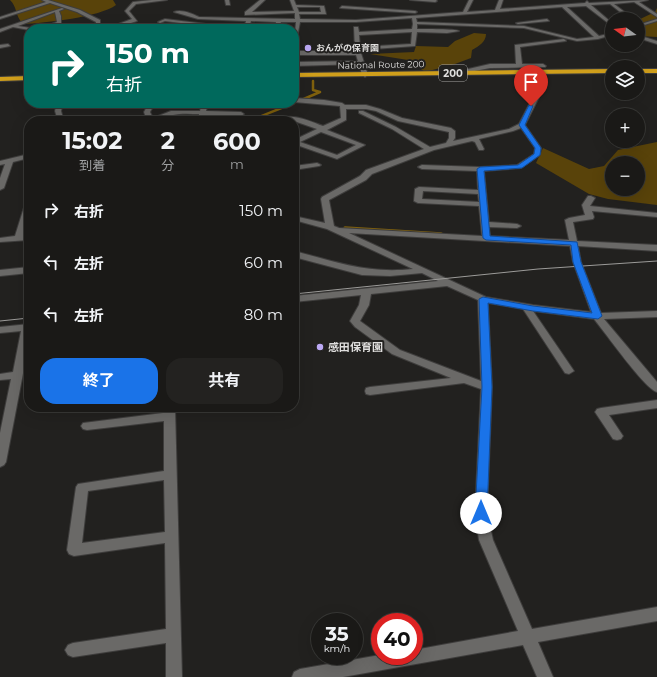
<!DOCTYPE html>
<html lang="ja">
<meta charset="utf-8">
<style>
:root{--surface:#1a1917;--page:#232220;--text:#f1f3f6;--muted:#9fa0a1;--line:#383836;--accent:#1a73e8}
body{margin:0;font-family:Montserrat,"Noto Sans JP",sans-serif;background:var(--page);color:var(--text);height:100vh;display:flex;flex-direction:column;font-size:15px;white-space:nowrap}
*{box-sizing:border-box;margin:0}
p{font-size:13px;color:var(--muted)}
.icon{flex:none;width:22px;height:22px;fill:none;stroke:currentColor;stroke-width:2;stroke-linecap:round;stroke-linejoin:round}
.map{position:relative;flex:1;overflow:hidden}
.drawer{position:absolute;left:24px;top:116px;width:275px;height:296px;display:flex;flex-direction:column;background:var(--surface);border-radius:16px;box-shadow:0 4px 16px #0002,0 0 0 1px var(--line)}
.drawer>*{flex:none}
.hud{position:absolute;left:24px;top:24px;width:275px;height:84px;border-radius:16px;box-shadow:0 4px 16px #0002,0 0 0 1px var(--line);background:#00695c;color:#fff;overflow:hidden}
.needle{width:26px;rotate:285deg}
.fabs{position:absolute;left:605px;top:12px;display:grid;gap:8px}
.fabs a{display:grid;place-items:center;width:40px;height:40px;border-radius:50%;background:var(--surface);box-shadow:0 4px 16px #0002,0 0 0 1px var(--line);font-size:20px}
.speed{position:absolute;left:311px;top:613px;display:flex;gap:8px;font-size:20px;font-weight:700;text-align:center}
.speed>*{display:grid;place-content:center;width:52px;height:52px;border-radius:50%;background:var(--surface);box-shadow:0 4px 16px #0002,0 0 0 1px var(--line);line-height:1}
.speed small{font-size:10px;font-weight:400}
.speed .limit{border:6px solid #d22;background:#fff;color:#111}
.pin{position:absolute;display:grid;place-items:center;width:34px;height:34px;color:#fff;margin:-41px -17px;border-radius:50% 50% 50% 0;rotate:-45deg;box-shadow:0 0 4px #0007}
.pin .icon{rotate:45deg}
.me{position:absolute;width:44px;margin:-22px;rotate:0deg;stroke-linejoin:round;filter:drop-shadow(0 0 3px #0008)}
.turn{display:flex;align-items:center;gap:14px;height:84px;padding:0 16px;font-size:18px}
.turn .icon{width:52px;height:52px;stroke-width:2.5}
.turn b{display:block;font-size:28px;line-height:34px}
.eta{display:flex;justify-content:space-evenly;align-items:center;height:68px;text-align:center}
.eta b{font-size:24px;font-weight:700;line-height:28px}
.cta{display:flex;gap:8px;margin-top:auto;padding:8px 16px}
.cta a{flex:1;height:46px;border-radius:16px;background:var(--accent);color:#fff;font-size:16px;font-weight:700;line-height:46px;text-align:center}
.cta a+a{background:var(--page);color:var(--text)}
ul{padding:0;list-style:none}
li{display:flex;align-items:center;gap:12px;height:52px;padding:0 16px}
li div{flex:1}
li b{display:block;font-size:15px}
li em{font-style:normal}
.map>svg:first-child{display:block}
</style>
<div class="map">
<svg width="657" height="677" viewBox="0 0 657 677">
<rect width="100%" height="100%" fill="#22211f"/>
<path fill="#59430a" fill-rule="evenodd" d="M 10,0 L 113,0 L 116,5 C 100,17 45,23 23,24 C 15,16 17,6 10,0 Z
M 657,8 L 657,37 L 638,36 L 638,20 L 655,12 Z
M 474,33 L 486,34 C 486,42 479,46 472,50 L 471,58 L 455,64 L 425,72 L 408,60 L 370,54 L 414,52 L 416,46 L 448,47 L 455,41 Z
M 657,142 L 657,205 L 608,199 L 589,194 L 536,163 L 543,148 L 589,169 L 604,166 L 618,150 ZM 612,163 L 638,163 L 638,189 L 612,189 Z"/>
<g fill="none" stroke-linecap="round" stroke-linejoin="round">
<path stroke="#7f600d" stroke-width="2.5" d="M 299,101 L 320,92 L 313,90 L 313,81
M 249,121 L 294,103"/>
<path stroke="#7f600d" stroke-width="3.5" d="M 345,228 L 441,234"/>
<defs>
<path id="minor" d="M 42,0 L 48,0 L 80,10 L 100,20 L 100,29 L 96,29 L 96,22 L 77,12 L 50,3 L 0,19 L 0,17 L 46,2 Z
M 152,0 L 167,0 L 136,4 L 129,11 L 137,21 L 112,29 L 105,29 L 132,19 L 125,11 L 133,2 Z
M 225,0 L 229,0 L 230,5 L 226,5 Z
M 260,0 L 265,0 L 252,12 L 294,11 L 290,0 L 294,0 L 296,5 L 324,6 L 326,14 L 299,14 L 300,19 L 356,20 L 463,12 L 469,0 L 473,0 L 467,12 L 495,10 L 499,0 L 503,0 L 500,9 L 585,3 L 587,1 L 589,3 L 648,0 L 639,2 L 657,14 L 657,17 L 634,2 L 614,4 L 634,19 L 629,19 L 610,4 L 591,5 L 612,23 L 612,26 L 586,6 L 567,7 L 599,36 L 612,33 L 612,35 L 598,39 L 577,41 L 524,28 L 417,24 L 417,29 C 424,29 456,29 459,31 L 447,33 L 417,32 L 415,46 L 360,50 L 368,75 L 365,77 L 362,75 L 359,64 L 294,66 L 294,62 L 358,61 L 356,55 L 294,55 L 294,51 L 355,51 L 354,27 L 358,27 L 359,32 L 412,29 L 413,24 L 412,18 L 356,22 L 300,22 L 296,43 L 294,44 L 296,22 L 281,22 L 278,29 L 244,29 L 246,21 L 198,19 L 174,12 C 181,9 191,13 199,17 L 295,19 L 295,13 L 245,15 L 245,12 ZM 297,7 L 320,7 L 321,12 L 299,12 ZM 562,7 L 594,37 L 577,39 L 524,26 L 417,22 L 416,18 ZM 251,21 L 276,22 L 274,28 L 249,27 ZM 412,32 L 411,44 L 360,47 L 359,35 Z
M 410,0 L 436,0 L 437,1 L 435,2 Z
M 342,6 L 415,11 L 417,12 L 415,13 L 340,8 Z
M 62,8 L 64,9 L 59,11 L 61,16 L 61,24 L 45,29 L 38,29 L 57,22 L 55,12 L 18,26 L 31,28 L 29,30 L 13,27 L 0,32 L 0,29 Z
M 165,19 L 231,27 L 233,28 L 228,29 L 165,21 L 160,23 L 158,22 Z
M 547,19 L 549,21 L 518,24 L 516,23 Z
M 657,19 L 657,21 L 638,27 L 638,25 Z
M 638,35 L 657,41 L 657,44 L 638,38 Z
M 564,39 L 566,41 L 520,47 L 522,64 L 543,64 L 546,66 L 545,67 L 490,68 L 454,75 L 451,73 L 490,64 L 516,64 L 515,45 Z
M 8,44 L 10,46 L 0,48 L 0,45 Z
M 525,69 L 528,71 L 540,95 L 525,125 L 541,148 L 540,155 L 521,168 L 484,171 L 489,222 L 517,224 L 521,226 L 517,228 L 489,227 L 490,236 L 569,240 L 565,220 L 569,218 L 585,215 L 582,205 L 588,196 L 591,196 L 595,198 L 590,206 L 657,213 L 657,217 L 592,211 L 594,217 L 593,219 L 573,222 L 577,241 L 657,245 L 657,251 L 578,246 L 581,262 L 601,313 L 657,311 L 657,317 L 604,319 L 657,382 L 657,392 C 644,388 605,332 594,319 L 533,311 L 574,371 L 569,374 L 565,373 L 523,309 L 488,303 L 492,387 L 487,513 L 493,540 L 532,629 L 657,607 L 657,621 L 538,642 L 553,677 L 537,677 L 523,645 L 343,677 L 292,677 L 294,672 L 300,669 L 380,655 L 414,656 L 414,650 L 518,631 L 479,540 L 475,513 L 481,389 L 464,383 L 370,395 L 366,394 L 365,391 L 366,388 L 370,387 L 451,378 L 392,354 L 355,327 L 350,321 L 359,305 L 361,295 L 294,302 L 294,296 L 438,281 L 422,273 L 390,276 L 362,275 L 294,257 L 294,251 C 337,262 367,274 413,269 L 327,229 L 294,220 L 294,216 L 325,223 L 321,199 L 322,197 L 360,176 L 366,170 L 424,149 L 392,129 L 359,113 L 359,111 L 363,111 L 396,127 L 430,147 L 446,143 L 449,138 L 449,132 L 398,121 L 376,111 L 366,109 L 346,109 L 346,120 L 327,130 L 365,145 L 337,159 L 294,144 L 294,140 L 317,129 L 294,121 L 276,121 C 289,111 309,121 323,126 L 341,118 L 340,106 L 294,102 L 294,98 L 324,100 L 342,103 L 345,105 L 366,105 L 380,109 L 402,118 L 451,128 L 455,131 L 455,138 L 453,141 L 509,129 L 519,124 L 534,95 L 522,71 ZM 521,128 L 535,148 L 534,154 L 517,165 L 480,167 L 422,165 L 418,167 L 422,169 L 477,171 L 478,190 L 419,187 L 415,189 L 414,201 L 418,203 L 479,206 L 482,236 L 339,228 L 334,226 L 329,200 L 366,180 L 372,174 L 434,150 L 472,141 L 475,142 L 479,150 L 483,150 L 484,149 L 479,139 L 513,131 ZM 321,132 L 356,145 L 337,155 L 300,142 ZM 423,191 L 478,194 L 479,202 L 422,199 ZM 349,233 L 570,246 L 573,262 L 591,312 L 533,305 L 486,297 ZM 447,286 L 478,300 L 481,381 L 400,350 L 360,321 L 369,305 L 371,294 Z
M 57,103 L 63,103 L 61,111 L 64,121 L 58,121 L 55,111 Z
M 149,103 L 155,103 L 150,112 L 153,118 L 171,111 L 200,111 L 202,103 L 208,103 L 206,111 L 241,112 L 244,114 L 241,116 L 205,115 L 204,121 L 198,121 L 199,114 C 191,114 181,113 173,115 C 163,117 157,121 147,121 L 144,112 Z
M 29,154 L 29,158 L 13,162 L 4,188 L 0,190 L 0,178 L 5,164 L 0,165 L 0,161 Z
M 317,163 L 321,165 L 319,166 L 294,170 L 294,166 Z
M 26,201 L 29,201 L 29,217 L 24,236 L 29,236 L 29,240 L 0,242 L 0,238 L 15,236 Z
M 29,267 L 29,273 L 0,276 L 0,270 Z
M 29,324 L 29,342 L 6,462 L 4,465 L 0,467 L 0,433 L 11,379 L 0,380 L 0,374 L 13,372 L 21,331 L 0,333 L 0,327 Z
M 657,400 L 657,408 L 609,415 L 623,436 L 621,439 L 617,440 L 613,439 L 595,412 L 597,409 L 601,408 Z
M 163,407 L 175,407 L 182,677 L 166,677 L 166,643 L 73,657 L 68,655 L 65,650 L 68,645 L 73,643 L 166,629 L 165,543 L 74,556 L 69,554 L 67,550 L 76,487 L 78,484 L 164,471 L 164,421 L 87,430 L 83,429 L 81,426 L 83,423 L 163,413 ZM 164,480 L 165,532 L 82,543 L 88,491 Z"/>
<path id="highway" d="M 612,69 L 612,73 L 294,77 L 294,73 Z
M 638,69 L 657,69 L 657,73 L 638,73 Z
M 29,76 L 29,80 L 0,81 L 0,77 Z"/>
</defs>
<use href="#minor" stroke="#3e3d3c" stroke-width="2"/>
<use href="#highway" stroke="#3e3d3c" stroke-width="2"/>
<use href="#minor" fill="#6a6967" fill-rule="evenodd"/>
<use href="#highway" fill="#d09f1b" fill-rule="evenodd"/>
<path stroke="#9c9b99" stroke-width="1" d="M 294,294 L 538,269 L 657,261
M 0,321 L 29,318"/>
</g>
<path fill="#1a73e8" stroke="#114b97" d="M 529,105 L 533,106 L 525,125 L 541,148 L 540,155 L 522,168 L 484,171 L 490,236 L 577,242 L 581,262 L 602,316 L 598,319 L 533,311 L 488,303 L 492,387 L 487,513 L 485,517 L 481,518 L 477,517 L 475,513 L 482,387 L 479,299 L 483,297 L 533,306 L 592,313 L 573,262 L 571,245 L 486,240 L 483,238 L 477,169 L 480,167 L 518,165 L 534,154 L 535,148 L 519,125 Z"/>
<g fill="#bca9f5" stroke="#22211f" stroke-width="1.5">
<circle cx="308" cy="48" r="4"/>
<circle cx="320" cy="347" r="4"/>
</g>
<g text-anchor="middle" stroke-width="4" stroke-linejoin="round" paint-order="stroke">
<g font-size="9" font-weight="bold" fill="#dfdedd" stroke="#22211f" text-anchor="start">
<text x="316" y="51">おんがの保育園</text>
</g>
<g font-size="9" fill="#dfdedd" stroke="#22211f">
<text transform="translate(381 65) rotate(-1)" y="3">National Route 200</text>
</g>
<rect fill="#22211f" stroke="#a6a5a4" stroke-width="1" x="439" y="65" width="28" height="16" rx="3"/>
<g font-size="10" font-weight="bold" fill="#dfdedd">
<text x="453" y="77">200</text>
</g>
<g font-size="11" font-weight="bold" fill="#dfdedd" stroke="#22211f" text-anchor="start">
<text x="328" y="351">感田保育園</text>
</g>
</g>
</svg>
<div class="fabs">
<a><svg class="needle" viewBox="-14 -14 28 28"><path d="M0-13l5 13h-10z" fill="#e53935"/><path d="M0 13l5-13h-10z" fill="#9fa0a1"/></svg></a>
<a><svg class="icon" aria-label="layers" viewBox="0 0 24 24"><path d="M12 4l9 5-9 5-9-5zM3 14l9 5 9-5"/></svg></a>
<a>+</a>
<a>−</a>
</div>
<div class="speed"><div>35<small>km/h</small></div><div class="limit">40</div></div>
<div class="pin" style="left:531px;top:106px;background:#d93025"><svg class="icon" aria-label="arrive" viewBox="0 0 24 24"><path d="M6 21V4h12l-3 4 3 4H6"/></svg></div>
<svg class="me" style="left:481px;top:513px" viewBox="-20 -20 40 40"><circle r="19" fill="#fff"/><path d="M0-13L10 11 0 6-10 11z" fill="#1a73e8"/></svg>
<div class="hud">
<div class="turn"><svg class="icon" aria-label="right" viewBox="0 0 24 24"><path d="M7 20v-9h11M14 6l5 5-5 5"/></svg><div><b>150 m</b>右折</div></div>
</div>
<section class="drawer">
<div class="eta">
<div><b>15:02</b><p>到着</p></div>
<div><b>2</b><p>分</p></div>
<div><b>600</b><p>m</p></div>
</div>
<ul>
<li><svg class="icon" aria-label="right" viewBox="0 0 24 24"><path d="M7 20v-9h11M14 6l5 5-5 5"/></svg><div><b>右折</b></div><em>150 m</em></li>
<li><svg class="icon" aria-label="left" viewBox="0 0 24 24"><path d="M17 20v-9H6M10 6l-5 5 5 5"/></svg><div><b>左折</b></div><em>60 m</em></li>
<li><svg class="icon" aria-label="left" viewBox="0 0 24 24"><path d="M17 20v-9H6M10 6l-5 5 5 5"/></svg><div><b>左折</b></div><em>80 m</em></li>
</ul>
<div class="cta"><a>終了</a><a>共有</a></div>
</section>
</div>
